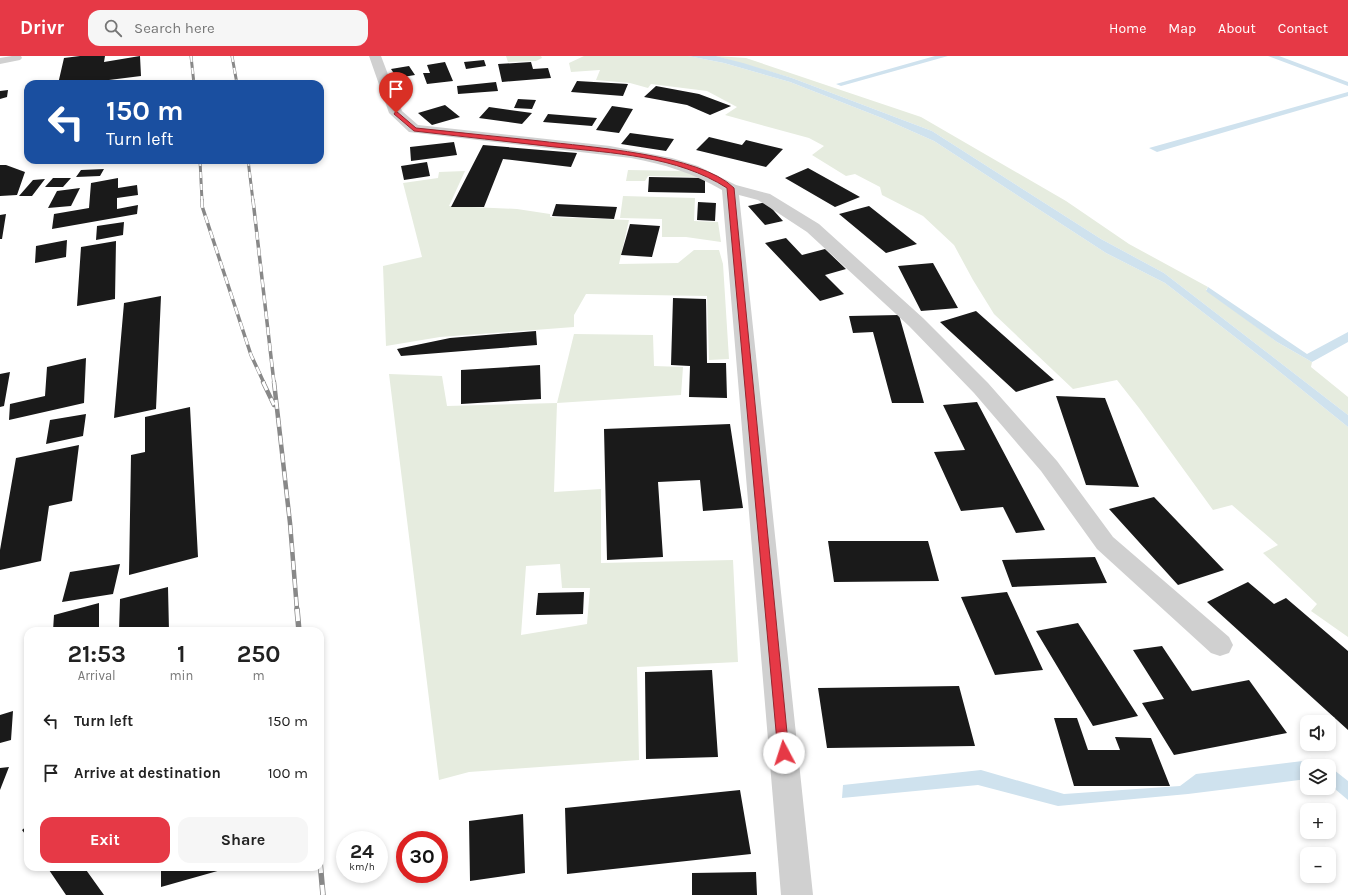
<!DOCTYPE html>
<meta charset="utf-8">
<style>
:root{--surface:#fff;--page:#f6f6f6;--text:#222;--muted:#767676;--accent:#e63946}
body{margin:0;font-family:Karla,sans-serif;background:var(--page);color:var(--text);height:100vh;display:flex;flex-direction:column;font-size:15px;white-space:nowrap}
*{box-sizing:border-box;margin:0}
p{font-size:13px;color:var(--muted)}
.icon{flex:none;width:22px;height:22px;fill:none;stroke:currentColor;stroke-width:2;stroke-linecap:round;stroke-linejoin:round}
.map{position:relative;flex:1;overflow:hidden}
.details{position:absolute;left:24px;top:571px;width:300px;height:244px;display:flex;flex-direction:column;background:var(--surface);border-radius:12px;box-shadow:0 2px 6px #0003}
.details>*{flex:none}
.hud{position:absolute;left:24px;top:24px;width:300px;height:84px;border-radius:12px;box-shadow:0 2px 6px #0003;background:#1a4fa0;color:#fff;overflow:hidden}
.controls{position:absolute;left:1300px;top:659px;display:grid;gap:8px}
.controls a{display:grid;place-items:center;width:36px;height:36px;border-radius:8px;background:var(--surface);box-shadow:0 2px 6px #0003;font-size:20px}
.speed{position:absolute;left:336px;top:775px;display:flex;gap:8px;font-size:20px;font-weight:700;text-align:center}
.speed>*{display:grid;place-content:center;width:52px;height:52px;border-radius:50%;background:var(--surface);box-shadow:0 2px 6px #0003;line-height:1}
.speed small{font-size:10px;font-weight:400}
.speed .limit{border:6px solid #d22;background:#fff;color:#111}
.pin{position:absolute;display:grid;place-items:center;width:34px;height:34px;color:#fff;margin:-41px -17px;border-radius:50% 50% 50% 0;rotate:-45deg;box-shadow:0 0 4px #0007}
.pin .icon{rotate:45deg}
.me{position:absolute;width:44px;margin:-22px;rotate:355deg;stroke-linejoin:round;filter:drop-shadow(0 0 3px #0008)}
.turn{display:flex;align-items:center;gap:14px;height:84px;padding:0 16px;font-size:18px}
.turn .icon{width:52px;height:52px;stroke-width:2.5}
.turn b{display:block;font-size:28px;line-height:34px}
.eta{display:flex;justify-content:space-evenly;align-items:center;height:68px;text-align:center}
.eta b{font-size:24px;font-weight:700;line-height:28px}
.button{display:flex;gap:8px;margin-top:auto;padding:8px 16px}
.button a{flex:1;height:46px;border-radius:12px;background:var(--accent);color:#fff;font-size:16px;font-weight:700;line-height:46px;text-align:center}
.button a+a{background:var(--page);color:var(--text)}
ul{padding:0;list-style:none}
li{display:flex;align-items:center;gap:12px;height:52px;padding:0 16px}
li div{flex:1}
li b{display:block;font-size:15px}
li em{font-style:normal}
header{display:flex;align-items:center;gap:24px;box-sizing:border-box;height:56px;padding:0 20px;background:var(--accent);color:#fff}
header strong{font-size:19px}
nav{display:flex;gap:22px;margin-inline-start:auto;font-size:14px}
.search{width:280px;height:36px;background:var(--page);display:flex;align-items:center;gap:10px;box-sizing:border-box;padding:0 14px;border-radius:12px;color:var(--muted);font-size:15px}
.map>svg:first-child{display:block}
</style>
<header>
<strong>Drivr</strong>
<div class="search"><svg class="icon" aria-label="search" viewBox="0 0 24 24"><circle cx="10" cy="10" r="6"/><path d="M15 15l6 6"/></svg>Search here</div>
<nav><a>Home</a><a>Map</a><a>About</a><a>Contact</a></nav>
</header>
<div class="map">
<svg width="1348" height="839" viewBox="0 0 1348 839">
<rect width="100%" height="100%" fill="#fff"/>
<path fill="#e6ecdf" fill-rule="evenodd" d="M 506,0 L 541,0 L 542,2 L 536,5 L 508,6 Z
M 584,0 L 688,0 L 724,7 L 790,26 L 882,62 L 934,85 L 1106,197 L 1165,227 L 1270,308 L 1348,371 L 1348,581 L 1311,555 L 1317,548 L 1263,497 L 1278,489 L 1232,449 L 1213,454 L 1139,352 L 1117,324 L 1073,333 L 994,258 L 973,224 L 954,189 L 923,160 L 882,139 L 880,131 L 855,118 L 846,120 L 812,99 L 824,90 L 809,82 L 725,59 L 737,51 L 707,35 L 651,28 L 648,32 L 630,27 L 596,24 L 600,14 L 571,16 L 569,7 Z
M 716,0 L 746,2 L 921,61 L 1066,145 L 1129,188 L 1208,231 L 1206,234 L 1277,286 L 1312,306 L 1311,311 L 1348,341 L 1348,359 L 1164,217 L 1101,183 L 932,75 L 792,22 Z
M 628,114 L 685,115 L 699,121 L 648,120 L 645,125 L 626,125 Z
M 465,115 L 449,150 L 517,153 L 550,158 L 550,161 L 629,164 L 619,208 L 678,207 L 694,194 L 719,194 L 723,208 L 729,303 L 709,304 L 707,240 L 586,238 L 574,259 L 574,271 L 440,281 L 386,290 L 383,210 L 422,201 L 403,127 L 438,122 L 439,116 Z
M 623,140 L 695,142 L 694,165 L 718,166 L 721,186 L 686,181 L 662,181 L 662,163 L 620,162 Z
M 574,278 L 653,279 L 654,310 L 683,311 L 681,339 L 557,347 L 554,436 L 601,433 L 601,507 L 733,504 L 738,606 L 637,611 L 639,704 L 469,716 L 439,724 L 389,318 L 442,320 L 447,350 L 557,347 ZM 560,508 L 562,532 L 590,532 L 587,568 L 521,579 L 526,510 Z"/>
<path fill="#cfe2ee" d="M 688,0 L 716,0 L 743,7 L 792,22 L 932,75 L 1101,183 L 1164,217 L 1348,359 L 1348,371 L 1270,308 L 1165,227 L 1106,197 L 934,85 L 882,62 L 790,26 L 724,7 Z
M 935,0 L 948,0 L 841,30 L 836,28 Z
M 1268,0 L 1279,0 L 1348,26 L 1348,30 Z
M 1348,36 L 1348,40 L 1157,96 L 1149,92 Z
M 1208,231 L 1307,298 L 1348,276 L 1348,286 L 1312,306 L 1277,286 L 1206,235 Z
M 1319,703 L 1329,710 L 1307,710 L 1307,723 L 1188,738 L 1058,750 L 978,729 L 842,742 L 843,729 L 981,714 L 1064,738 L 1180,730 L 1196,718 Z
M 1329,710 L 1348,725 L 1348,744 L 1329,728 Z"/>
<path fill="#1a1a1a" d="M 80,0 L 105,0 L 104,6 L 140,0 L 141,20 L 77,28 L 58,28 L 64,2 Z
M 484,4 L 486,10 L 466,13 L 464,6 Z
M 445,6 L 453,25 L 427,28 L 423,17 L 430,17 L 427,9 Z
M 531,6 L 533,13 L 548,12 L 551,22 L 502,26 L 498,8 Z
M 409,10 L 415,19 L 397,22 L 391,13 Z
M 577,25 L 628,28 L 623,40 L 571,36 Z
M 496,26 L 498,35 L 458,38 L 457,30 Z
M 656,30 L 699,38 L 731,50 L 710,59 L 687,49 L 644,41 Z
M 8,34 L 7,41 L 0,43 L 0,35 Z
M 518,43 L 536,44 L 532,53 L 514,52 Z
M 445,49 L 460,61 L 432,69 L 418,57 Z
M 612,50 L 633,53 L 619,77 L 596,74 Z
M 489,51 L 532,57 L 522,68 L 479,62 Z
M 548,58 L 597,62 L 592,70 L 543,66 Z
M 630,77 L 674,83 L 666,95 L 621,88 Z
M 709,81 L 742,89 L 746,84 L 783,93 L 766,111 L 696,94 Z
M 454,86 L 457,99 L 411,105 L 410,91 Z
M 483,89 L 577,97 L 571,111 L 503,103 L 484,151 L 451,151 Z
M 427,106 L 430,120 L 404,124 L 401,110 Z
M 0,109 L 6,109 L 25,116 L 17,139 L 0,140 Z
M 808,112 L 860,141 L 835,151 L 785,122 Z
M 104,113 L 100,120 L 76,121 L 81,114 Z
M 649,121 L 705,122 L 705,137 L 648,136 Z
M 53,122 L 71,122 L 63,131 L 45,131 Z
M 118,122 L 118,132 L 137,129 L 138,139 L 117,142 L 117,153 L 138,149 L 137,158 L 52,173 L 54,158 L 89,152 L 91,127 Z
M 45,123 L 32,140 L 19,140 L 33,124 Z
M 80,132 L 71,150 L 48,152 L 57,135 Z
M 698,146 L 716,147 L 715,165 L 697,164 Z
M 766,146 L 783,165 L 765,169 L 748,150 Z
M 556,148 L 617,151 L 614,163 L 552,160 Z
M 869,150 L 917,188 L 886,197 L 839,158 Z
M 6,158 L 2,183 L 0,183 L 0,159 Z
M 124,166 L 123,179 L 96,184 L 97,170 Z
M 630,168 L 660,170 L 652,201 L 621,199 Z
M 786,182 L 802,199 L 825,193 L 846,213 L 825,219 L 844,238 L 820,245 L 765,187 Z
M 67,184 L 66,201 L 35,207 L 36,190 Z
M 116,185 L 115,243 L 77,250 L 81,191 Z
M 933,207 L 958,252 L 921,255 L 898,210 Z
M 161,240 L 156,353 L 114,362 L 124,247 Z
M 673,242 L 706,243 L 707,307 L 726,307 L 727,342 L 689,341 L 690,310 L 671,309 Z
M 976,255 L 1054,324 L 1016,336 L 940,266 Z
M 899,259 L 924,347 L 892,347 L 873,276 L 853,277 L 849,260 Z
M 536,275 L 537,289 L 401,300 L 397,293 L 450,282 Z
M 86,302 L 84,347 L 9,364 L 10,348 L 45,340 L 47,311 Z
M 540,309 L 541,343 L 461,348 L 461,314 Z
M 10,316 L 4,350 L 0,351 L 0,318 Z
M 1056,340 L 1105,342 L 1139,431 L 1086,429 Z
M 977,346 L 1045,474 L 1016,477 L 1003,451 L 961,455 L 934,396 L 965,394 L 943,349 Z
M 190,351 L 198,501 L 129,519 L 131,399 L 145,396 L 145,361 Z
M 86,358 L 83,380 L 46,388 L 50,364 Z
M 730,368 L 743,452 L 703,455 L 700,424 L 658,426 L 663,501 L 607,504 L 604,373 Z
M 79,389 L 72,445 L 49,450 L 41,505 L 0,514 L 0,494 L 16,402 Z
M 1154,441 L 1224,514 L 1178,529 L 1109,453 Z
M 828,485 L 928,485 L 939,525 L 834,526 Z
M 1095,501 L 1107,527 L 1012,531 L 1002,504 Z
M 120,508 L 113,538 L 62,546 L 70,516 Z
M 1248,526 L 1274,548 L 1286,542 L 1348,595 L 1348,674 L 1207,546 Z
M 168,531 L 169,575 L 119,575 L 120,543 Z
M 584,536 L 583,558 L 536,559 L 538,537 Z
M 1007,536 L 1043,614 L 995,619 L 961,541 Z
M 99,547 L 99,575 L 53,575 L 54,559 Z
M 1078,567 L 1138,660 L 1093,670 L 1036,575 Z
M 1162,590 L 1192,635 L 1249,624 L 1287,677 L 1174,699 L 1142,647 L 1164,643 L 1133,594 Z
M 712,614 L 718,701 L 646,703 L 645,616 Z
M 959,630 L 975,690 L 827,692 L 818,632 Z
M 13,655 L 11,684 L 0,687 L 0,659 Z
M 1054,662 L 1077,662 L 1088,694 L 1120,694 L 1115,681 L 1151,682 L 1170,730 L 1074,730 Z
M 27,669 L 28,701 L 24,702 Z
M 9,711 L 0,734 L 0,712 Z
M 740,734 L 751,798 L 567,818 L 565,752 Z
M 523,758 L 525,817 L 470,825 L 469,765 Z
M 28,769 L 28,782 L 22,774 Z
M 47,811 L 84,811 L 104,839 L 66,839 Z
M 161,811 L 221,811 L 221,814 L 161,831 Z
M 756,816 L 757,839 L 692,839 L 692,817 Z"/>
<g fill="none" stroke-linecap="round" stroke-linejoin="round">
<path fill="#d0d0d0" fill-rule="evenodd" d="M 12,0 L 21,0 L 22,2 L 20,4 L 0,8 L 0,2 Z"/>
<path fill="#d0d0d0" fill-rule="evenodd" d="M 369,0 L 381,0 L 402,55 L 418,69 L 610,90 L 672,102 L 698,110 L 736,129 L 770,138 L 819,168 L 923,262 L 988,327 L 1057,405 L 1113,481 L 1229,581 L 1233,589 L 1229,597 L 1220,600 L 1211,597 L 1097,493 L 1041,415 L 974,337 L 909,270 L 807,176 L 758,144 L 739,139 L 813,839 L 781,839 L 722,134 C 693,117 664,108 631,102 L 409,76 L 389,57 Z"/>
<defs>
<path id="rail-far3" d="M 191,0 L 194,28
M 232,0 L 237,28
M 200,104 L 202,145
M 248,104 L 253,145"/>
<path id="rail-far2" d="M 202,144 L 202,150 L 251,299 L 264,327
M 253,144 L 274,327"/>
<path id="rail-far1" d="M 263,326 L 274,349
M 274,326 L 290,467 L 297,554"/>
<path id="rail" d="M 297,553 L 299,575
M 320,805 L 323,839"/>
</defs>
<use href="#rail-far3" stroke="#888" stroke-width="3"/>
<use href="#rail-far2" stroke="#888" stroke-width="3.5"/>
<use href="#rail-far1" stroke="#888" stroke-width="4.5"/>
<use href="#rail" stroke="#888" stroke-width="5.5"/>
<use href="#rail-far3" stroke="#fff" stroke-width="2" stroke-dasharray="6" stroke-linecap="butt"/>
<use href="#rail-far2" stroke="#fff" stroke-width="2.5" stroke-dasharray="8" stroke-linecap="butt"/>
<use href="#rail-far1" stroke="#fff" stroke-width="3" stroke-dasharray="9" stroke-linecap="butt"/>
<use href="#rail" stroke="#fff" stroke-width="4" stroke-dasharray="12" stroke-linecap="butt"/>
</g>
<path fill="#e63946" stroke="#96252e" d="M 396,55 L 416,72 C 457,76 499,81 540,85 C 587,91 700,98 734,132 L 789,697 L 788,701 L 784,702 L 779,701 L 778,697 L 727,132 C 677,100 613,97 555,91 C 508,86 461,80 414,75 L 394,58 Z"/>
</svg>
<div class="controls">
<a><svg class="icon" aria-label="sound" viewBox="0 0 24 24"><path d="M4 9h4l5-4v14l-5-4H4zM17 9q2 3 0 6"/></svg></a>
<a><svg class="icon" aria-label="layers" viewBox="0 0 24 24"><path d="M12 4l9 5-9 5-9-5zM3 14l9 5 9-5"/></svg></a>
<a>+</a>
<a>−</a>
</div>
<div class="speed"><div>24<small>km/h</small></div><div class="limit">30</div></div>
<div class="pin" style="left:396px;top:57px;background:#d93025"><svg class="icon" aria-label="arrive" viewBox="0 0 24 24"><path d="M6 21V4h12l-3 4 3 4H6"/></svg></div>
<svg class="me" style="left:784px;top:697px" viewBox="-20 -20 40 40"><circle r="19" fill="#fff"/><path d="M0-13L10 11 0 6-10 11z" fill="#e63946"/></svg>
<div class="hud">
<div class="turn"><svg class="icon" aria-label="left" viewBox="0 0 24 24"><path d="M17 20v-9H6M10 6l-5 5 5 5"/></svg><div><b>150 m</b>Turn left</div></div>
</div>
<section class="details">
<div class="eta">
<div><b>21:53</b><p>Arrival</p></div>
<div><b>1</b><p>min</p></div>
<div><b>250</b><p>m</p></div>
</div>
<ul>
<li><svg class="icon" aria-label="left" viewBox="0 0 24 24"><path d="M17 20v-9H6M10 6l-5 5 5 5"/></svg><div><b>Turn left</b></div><em>150 m</em></li>
<li><svg class="icon" aria-label="arrive" viewBox="0 0 24 24"><path d="M6 21V4h12l-3 4 3 4H6"/></svg><div><b>Arrive at destination</b></div><em>100 m</em></li>
</ul>
<div class="button"><a>Exit</a><a>Share</a></div>
</section>
</div>
